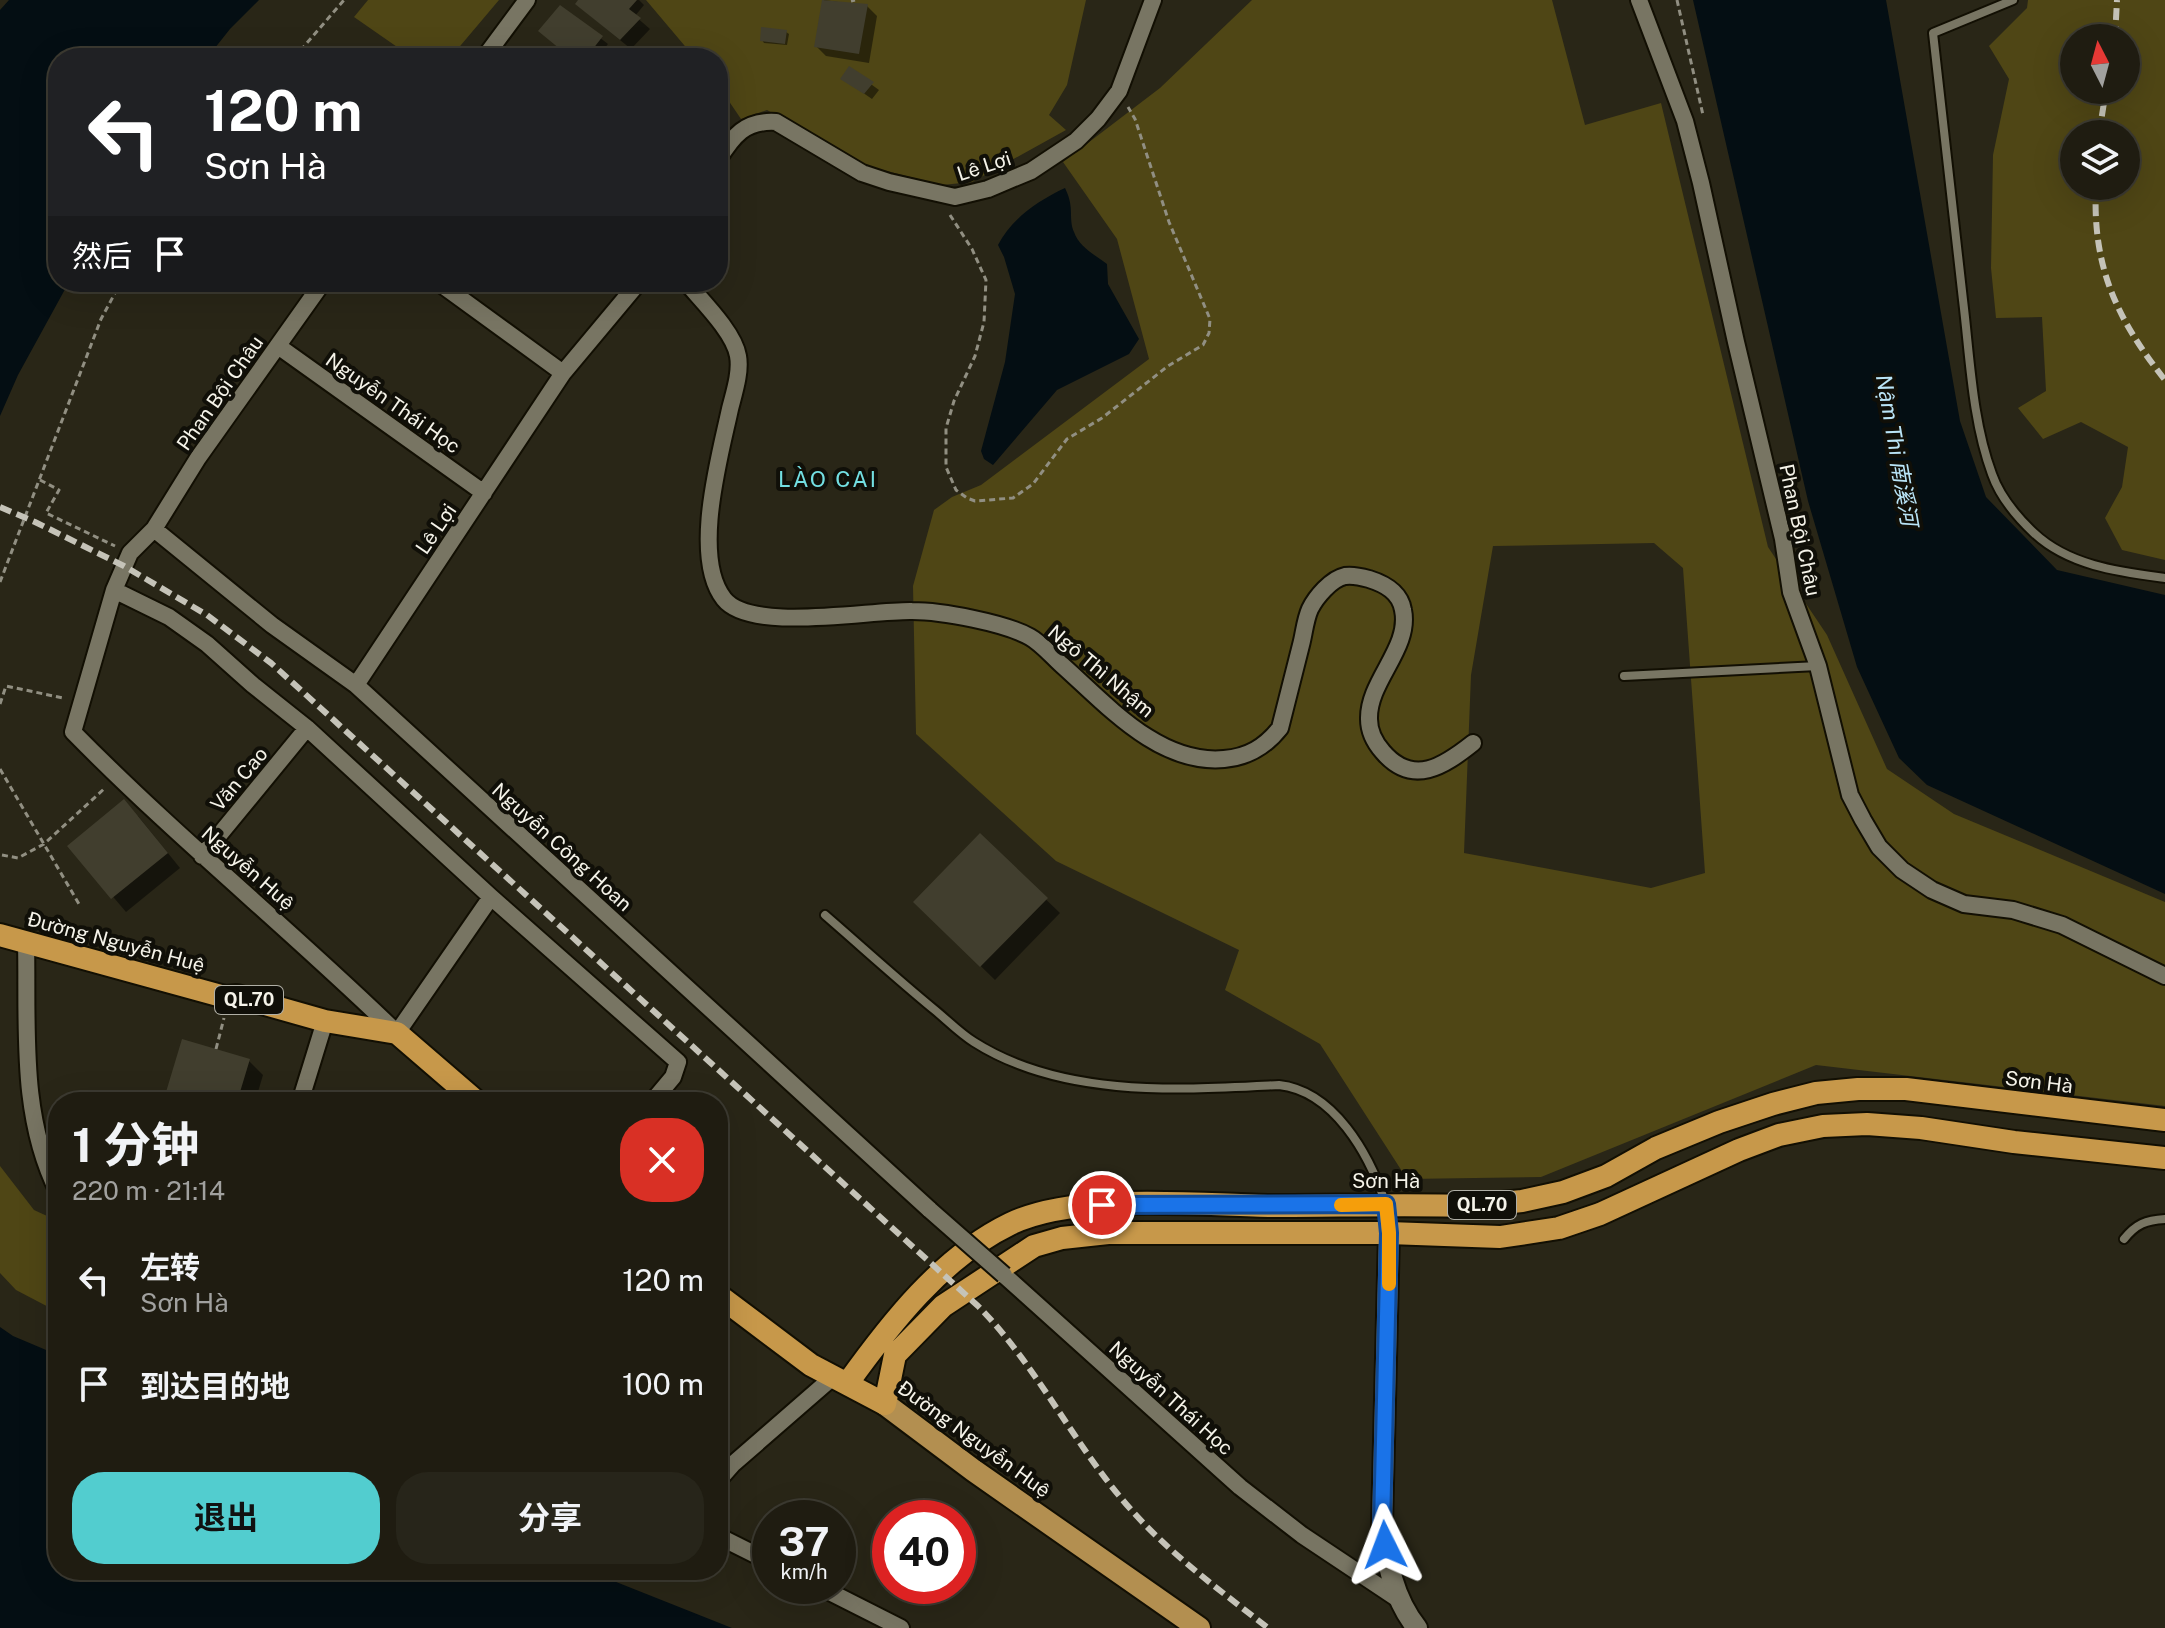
<!DOCTYPE html>
<html lang="zh">
<meta charset="utf-8">
<style>
:root{--surface:#1f1c11;--page:#27251a;--text:#f1f3f6;--muted:#a1a19f;--line:#3c3a31;--accent:#52cdcf}
body{margin:0;font-family:"Public Sans","Noto Sans SC",sans-serif;background:var(--page);color:var(--text);height:100vh;display:flex;flex-direction:column;font-size:30px;white-space:nowrap}
*{box-sizing:border-box;margin:0}
p{font-size:26px;color:var(--muted)}
.icon{flex:none;width:44px;height:44px;fill:none;stroke:currentColor;stroke-width:2;stroke-linecap:round;stroke-linejoin:round}
.map{position:relative;flex:1;overflow:hidden}
.sheet{position:absolute;left:48px;top:1092px;width:680px;height:488px;display:flex;flex-direction:column;background:var(--surface);border-radius:32px;box-shadow:0 8px 32px #0002,0 0 0 2px var(--line)}
.sheet>*{flex:none}
.banner{position:absolute;left:48px;top:48px;width:680px;height:244px;border-radius:32px;box-shadow:0 8px 32px #0002,0 0 0 2px var(--line);background:#202124;color:#fff;overflow:hidden}
.needle{width:52px;rotate:354deg}
.fabs{position:absolute;left:2060px;top:24px;display:grid;gap:16px}
.fabs a{display:grid;place-items:center;width:80px;height:80px;border-radius:50%;background:var(--surface);box-shadow:0 8px 32px #0002,0 0 0 2px var(--line);font-size:40px}
.speed{position:absolute;left:752px;top:1500px;display:flex;gap:16px;font-size:40px;font-weight:700;text-align:center}
.speed>*{display:grid;place-content:center;width:104px;height:104px;border-radius:50%;background:var(--surface);box-shadow:0 8px 32px #0002,0 0 0 2px var(--line);line-height:1}
.speed small{font-size:20px;font-weight:400}
.speed .limit{border:12px solid #d22;background:#fff;color:#111}
.pin{position:absolute;display:grid;place-items:center;width:68px;height:68px;color:#fff;margin:-34px;border:4px solid #fff;border-radius:50%;box-shadow:0 2px 8px #0007}
.me{position:absolute;width:88px;margin:-44px;rotate:357deg;stroke-linejoin:round;filter:drop-shadow(0 0 6px #0008)}
.turn{display:flex;align-items:center;gap:28px;height:168px;padding:0 24px;font-size:36px}
.turn .icon{width:104px;height:104px;stroke-width:2.5}
.turn b{display:block;font-size:56px;line-height:68px}
.then{display:flex;align-items:center;height:76px;padding:0 24px;background:#0003;gap:16px;font-size:30px}
.round{display:grid;place-items:center;flex:none;width:84px;height:84px;border-radius:32px;background:var(--page)}
.summary{display:flex;align-items:center;justify-content:space-between;height:136px;padding:0 24px}
h1{font-size:48px;font-weight:700;line-height:60px}
.primary-button{display:flex;gap:16px;margin-top:auto;padding:16px 24px}
.primary-button a{flex:1;height:92px;border-radius:32px;background:var(--accent);color:#111;font-size:32px;font-weight:700;line-height:92px;text-align:center}
.primary-button a+a{background:var(--page);color:var(--text)}
ul{padding:0;list-style:none}
li{display:flex;align-items:center;gap:24px;height:104px;padding:0 24px}
li div{flex:1}
li b{display:block;font-size:30px}
li em{font-style:normal}
.map>svg:first-child{display:block}
</style>
<div class="map">
<svg width="2165" height="1628" viewBox="0 0 2165 1628">
<rect width="100%" height="100%" fill="#292617"/>
<path fill="#4f4615" fill-rule="evenodd" d="M 368,0 L 499,0 L 450,58 L 413,58 L 354,17 Z
M 646,0 L 1086,0 L 1067,85 L 1049,115 L 1066,130 L 972,182 L 942,185 L 867,166 L 767,110 L 741,119 L 718,85 L 718,58 L 695,58 Z
M 1252,0 L 1552,0 L 1585,125 L 1661,103 L 1768,547 L 1827,635 L 1887,769 L 1954,814 L 2165,902 L 2165,1106 L 1816,1065 L 1541,1177 L 1407,1179 L 1320,1044 L 1225,990 L 1239,950 L 1056,861 L 916,734 L 913,586 L 934,510 L 952,497 L 981,485 L 1149,359 L 1117,239 L 1063,162 L 1160,88 ZM 1654,543 L 1683,568 L 1705,873 L 1651,888 L 1464,853 L 1471,675 L 1493,546 Z
M 2028,0 L 2165,0 L 2165,560 L 2122,550 L 2105,518 L 2122,487 L 2128,447 L 2081,422 L 2043,439 L 2018,408 L 2046,391 L 2042,317 L 1996,318 L 1991,268 L 1993,155 L 2009,79 L 1989,46 L 2027,8 ZM 2074,38 L 2126,38 L 2126,90 L 2074,90 ZM 2074,134 L 2126,134 L 2126,186 L 2074,186 Z
M 0,1166 L 34,1210 L 58,1221 L 58,1312 L 16,1290 L 0,1273 Z"/>
<path fill="#040e13" d="M 9,0 L 259,0 L 230,29 L 207,58 L 58,58 L 58,282 L 69,282 L 18,375 L 0,416 L 0,10 Z
M 1693,0 L 1886,0 L 1960,421 L 1986,497 L 2057,570 L 2165,595 L 2165,894 L 1927,785 L 1899,758 L 1857,667 L 1808,501 Z
M 1065,188 C 1075,208 1068,218 1074,232 C 1079,247 1095,255 1107,264 L 1108,284 L 1139,339 L 1129,354 L 1057,390 L 993,465 L 984,459 L 981,451 L 1005,362 L 1015,294 L 1004,257 L 998,245 C 1011,219 1039,200 1065,188 Z
M 0,1327 L 13,1336 L 58,1355 L 58,1570 L 586,1570 L 732,1628 L 0,1628 Z"/>
<path fill="#0007" d="M 581,0 L 639,0 L 644,5 L 635,16 L 650,29 L 631,49 L 588,14 Z
M 824,0 L 867,6 L 877,16 L 869,63 L 826,56 L 816,46 Z
M 560,7 L 608,44 L 597,58 L 572,58 Z
M 786,32 L 789,34 L 787,45 L 764,43 L 762,40 Z
M 850,69 L 879,90 L 872,99 L 843,79 Z
M 138,816 L 180,868 L 126,912 L 70,846 Z
M 980,836 L 1060,913 L 995,980 L 915,902 Z
M 249,1061 L 263,1075 L 255,1102 L 165,1102 Z"/>
<path fill="#413e2e" d="M 578,0 L 637,0 L 629,9 L 641,18 L 620,40 L 575,4 Z
M 822,0 L 868,4 L 859,54 L 814,47 Z
M 560,5 L 603,36 L 589,54 L 586,52 L 581,58 L 571,58 L 538,31 Z
M 761,27 L 787,30 L 785,44 L 760,41 Z
M 849,66 L 874,82 L 864,94 L 840,79 Z
M 124,799 L 168,853 L 111,899 L 67,846 Z
M 980,833 L 1048,898 L 980,967 L 913,902 Z
M 182,1039 L 250,1059 L 237,1102 L 163,1102 Z"/>
<g fill="none" stroke-linecap="round" stroke-linejoin="round">
<defs>
<path id="service" d="M 2013,0 L 1933,33 C 1943,122 1953,211 1963,300 C 1970,357 1972,420 1992,474 C 2000,497 2017,517 2034,533 C 2069,566 2120,572 2165,578
M 1624,676 L 1818,666
M 825,915 C 862,947 898,980 936,1011 C 948,1021 961,1034 974,1042 C 1062,1098 1179,1090 1279,1085 C 1334,1091 1369,1154 1385,1202
M 2124,1239 C 2136,1224 2146,1220 2165,1219"/>
<path id="minor" d="M 1639,0 L 1685,121 L 1701,183 L 1736,342 L 1783,539 L 1791,592 L 1818,666 L 1850,795 L 1863,820 L 1879,847 L 1902,870 L 1932,890 L 1964,904 L 2013,910 L 2062,925 L 2165,976
M 484,58 L 527,0
M 718,160 C 733,136 745,120 776,122 L 862,173 L 889,182 L 955,197 L 988,189 L 1031,171 L 1076,141 L 1098,119 L 1119,91 L 1153,0
M 323,282 L 198,458 L 154,529 L 130,553 L 114,590 L 73,732 C 176,837 291,930 397,1033 L 491,897
M 438,282 L 563,373
M 686,282 C 701,300 734,332 738,356 C 741,372 734,393 730,409 C 720,456 691,557 724,599 C 751,633 869,610 912,611 C 942,611 1005,623 1030,637 C 1041,643 1052,656 1062,665 C 1107,705 1159,765 1224,759 C 1248,757 1265,747 1280,728 C 1287,701 1294,673 1301,645 C 1304,634 1305,620 1310,609 C 1316,597 1331,579 1345,576 C 1352,575 1362,577 1369,579 C 1385,584 1400,592 1403,610 C 1411,648 1368,681 1369,719 C 1369,731 1375,743 1383,752 C 1413,787 1444,766 1473,743
M 278,346 L 484,493
M 154,529 L 272,625 L 356,685 L 930,1210
M 114,590 L 169,617 L 207,644 L 253,685 L 307,728 L 491,897 L 678,1062 L 673,1077 L 652,1102
M 356,685 L 563,373 L 639,282
M 202,856 L 307,728
M 26,942 C 28,1025 19,1115 58,1192
M 300,1102 L 325,1021
M 1004,1275 L 1240,1487 L 1302,1535 L 1398,1599
M 718,1481 L 733,1464 L 833,1377
M 718,1536 L 770,1562
M 818,1586 L 901,1628"/>
<path id="tertiary" d="M 1389,1233 L 1382,1525 C 1387,1562 1393,1598 1417,1628"/>
<path id="primary" d="M 885,1404 L 973,1470 L 1199,1628"/>
<path id="trunk" d="M 0,935 L 225,997 L 237,996 L 325,1021 L 397,1033 L 477,1102
M 718,1295 L 811,1365 L 885,1404 L 895,1355 L 943,1306 L 1034,1246 L 1062,1238 L 1108,1233 L 1389,1233 L 1500,1237 L 1559,1228 L 1600,1214 L 1739,1150 L 1779,1135 L 1823,1126 L 1867,1124 L 1921,1128 L 2014,1142 L 2165,1158
M 847,1384 C 890,1324 942,1257 1010,1224 C 1075,1192 1199,1205 1273,1206 C 1340,1206 1407,1204 1473,1206 L 1522,1201 L 1563,1192 L 1606,1176 L 1656,1148 L 1719,1122 L 1773,1104 L 1816,1093 L 1858,1089 L 1906,1089 L 2165,1120"/>
</defs>
<use href="#service" stroke="#120f03" stroke-width="12"/>
<use href="#minor" stroke="#120f03" stroke-width="20"/>
<use href="#tertiary" stroke="#120f03" stroke-width="24"/>
<use href="#primary" stroke="#120f03" stroke-width="26"/>
<use href="#trunk" stroke="#120f03" stroke-width="26"/>
<path stroke="#918f82" stroke-width="3" stroke-dasharray="6 4" stroke-linecap="butt" d="M 1677,0 L 1703,115
M 851,1 L 855,0
M 294,58 L 344,0
M 950,215 L 972,249 L 986,280 L 984,322 L 975,356 L 954,401 L 946,428 L 946,467 L 956,490 L 967,498 L 975,501 L 1013,498 L 1033,484 L 1067,439 L 1102,418 L 1168,366 L 1203,345 L 1209,333 L 1210,319 L 1169,222 L 1135,119 L 1128,107
M 40,480 L 59,490 L 46,513 L 115,546
M 0,582 L 101,319 L 121,282
M 0,704 L 6,686 L 63,698
M 0,769 L 79,904
M 2,855 L 18,858 L 44,844 L 105,788
M 216,1049 L 224,1018"/>
<use href="#service" stroke="#787563" stroke-width="8"/>
<use href="#minor" stroke="#787563" stroke-width="16"/>
<use href="#tertiary" stroke="#787563" stroke-width="20"/>
<use href="#primary" stroke="#b38f50" stroke-width="22"/>
<use href="#trunk" stroke="#c7984a" stroke-width="22"/>
<path stroke="#c5c3b8" stroke-width="6" stroke-dasharray="12 6" stroke-linecap="butt" d="M 2115,38 L 2117,0
M 2099,134 L 2106,90
M 2096,186 C 2092,266 2116,318 2165,380
M 0,507 L 35,522 L 124,566 L 207,615 L 271,663 L 978,1306 C 1035,1364 1070,1437 1121,1498 C 1163,1549 1217,1588 1268,1628"/>
<defs>
<path id="minor-bridge" d="M 930,1210 L 1004,1275"/>
</defs>
<use href="#minor-bridge" stroke="#120f03" stroke-width="20" stroke-linecap="butt"/>
<use href="#minor-bridge" stroke="#787563" stroke-width="16"/>
</g>
<g fill="none" stroke-linecap="round" stroke-linejoin="round">
<defs>
<path id="route" d="M 1102,1205 L 1386,1204 L 1389,1233 L 1382,1525 L 1385,1545"/>
</defs>
<use href="#route" stroke="#114b97" stroke-width="20"/>
<use href="#route" stroke="#1a73e8" stroke-width="14"/>
<path stroke="#f59e0b" stroke-width="14" d="M 1341,1205 L 1386,1204 L 1389,1233 L 1389,1284"/>
</g>
<g text-anchor="middle" stroke-width="8" stroke-linejoin="round" paint-order="stroke">
<g fill="#100f08" stroke="#b0afa6" stroke-width="2">
<rect x="215" y="986" width="68" height="28" rx="6"/>
<rect x="1448" y="1191" width="68" height="28" rx="6"/>
</g>
<g font-size="18" font-weight="bold" fill="#f5f3e9">
<text x="249" y="1006">QL.70</text>
<text x="1482" y="1211">QL.70</text>
</g>
<g font-size="20" fill="#f5f3e9" stroke="#100f08">
<text transform="translate(984 166) rotate(-18)" y="7">Lê Lợi</text>
<text transform="translate(220 393) rotate(-55)" y="7">Phan Bội Châu</text>
<text transform="translate(393 403) rotate(35)" y="7">Nguyễn Thái Học</text>
<text transform="translate(436 529) rotate(-56)" y="7">Lê Lợi</text>
<text transform="translate(1800 530) rotate(78)" y="7">Phan Bội Châu</text>
<text transform="translate(1101 671) rotate(40)" y="7">Ngô Thì Nhậm</text>
<text transform="translate(239 779) rotate(-50)" y="7">Văn Cao</text>
<text transform="translate(562 847) rotate(42)" y="7">Nguyễn Công Hoan</text>
<text transform="translate(248 868) rotate(41)" y="7">Nguyễn Huệ</text>
<text transform="translate(116 942) rotate(15)" y="7">Đường Nguyễn Huệ</text>
<text transform="translate(2039 1082) rotate(7)" y="7">Sơn Hà</text>
<text x="1386" y="1188">Sơn Hà</text>
<text transform="translate(1171 1398) rotate(42)" y="7">Nguyễn Thái Học</text>
<text transform="translate(974 1439) rotate(36)" y="7">Đường Nguyễn Huệ</text>
</g>
<g font-size="22" font-style="italic" fill="#bae5f8" stroke="#100f08">
<text transform="translate(1897 450) rotate(80)" y="8">Nậm Thi 南溪河</text>
</g>
<g font-size="22" letter-spacing="2" fill="#73dfe2" stroke="#100f08">
<text x="828" y="487">LÀO CAI</text>
</g>
</g>
</svg>
<div class="fabs">
<a><svg class="needle" viewBox="-14 -14 28 28"><path d="M0-13l5 13h-10z" fill="#e53935"/><path d="M0 13l5-13h-10z" fill="#a1a19f"/></svg></a>
<a><svg class="icon" aria-label="layers" viewBox="0 0 24 24"><path d="M12 4l9 5-9 5-9-5zM3 14l9 5 9-5"/></svg></a>
</div>
<div class="speed"><div>37<small>km/h</small></div><div class="limit">40</div></div>
<div class="pin" style="left:1102px;top:1205px;background:#d93025"><svg class="icon" aria-label="arrive" viewBox="0 0 24 24"><path d="M6 21V4h12l-3 4 3 4H6"/></svg></div>
<svg class="me" style="left:1385px;top:1545px" viewBox="-20 -20 40 40"><path d="M0-17L14 15 0 8-14 15z" fill="#1a73e8" stroke="#fff" stroke-width="4"/></svg>
<div class="banner">
<div class="turn"><svg class="icon" aria-label="left" viewBox="0 0 24 24"><path d="M17 20v-9H6M10 6l-5 5 5 5"/></svg><div><b>120 m</b>Sơn Hà</div></div>
<div class="then">然后<svg class="icon" aria-label="arrive" viewBox="0 0 24 24"><path d="M6 21V4h12l-3 4 3 4H6"/></svg></div>
</div>
<section class="sheet">
<div class="summary"><div><h1>1 分钟</h1><p>220 m · 21:14</p></div><a class="round" style="background:#d93025;color:#fff"><svg class="icon" aria-label="close" viewBox="0 0 24 24"><path d="M6 6l12 12M18 6L6 18"/></svg></a></div>
<ul>
<li><svg class="icon" aria-label="left" viewBox="0 0 24 24"><path d="M17 20v-9H6M10 6l-5 5 5 5"/></svg><div><b>左转</b><p>Sơn Hà</p></div><em>120 m</em></li>
<li><svg class="icon" aria-label="arrive" viewBox="0 0 24 24"><path d="M6 21V4h12l-3 4 3 4H6"/></svg><div><b>到达目的地</b></div><em>100 m</em></li>
</ul>
<div class="primary-button"><a>退出</a><a>分享</a></div>
</section>
</div>
